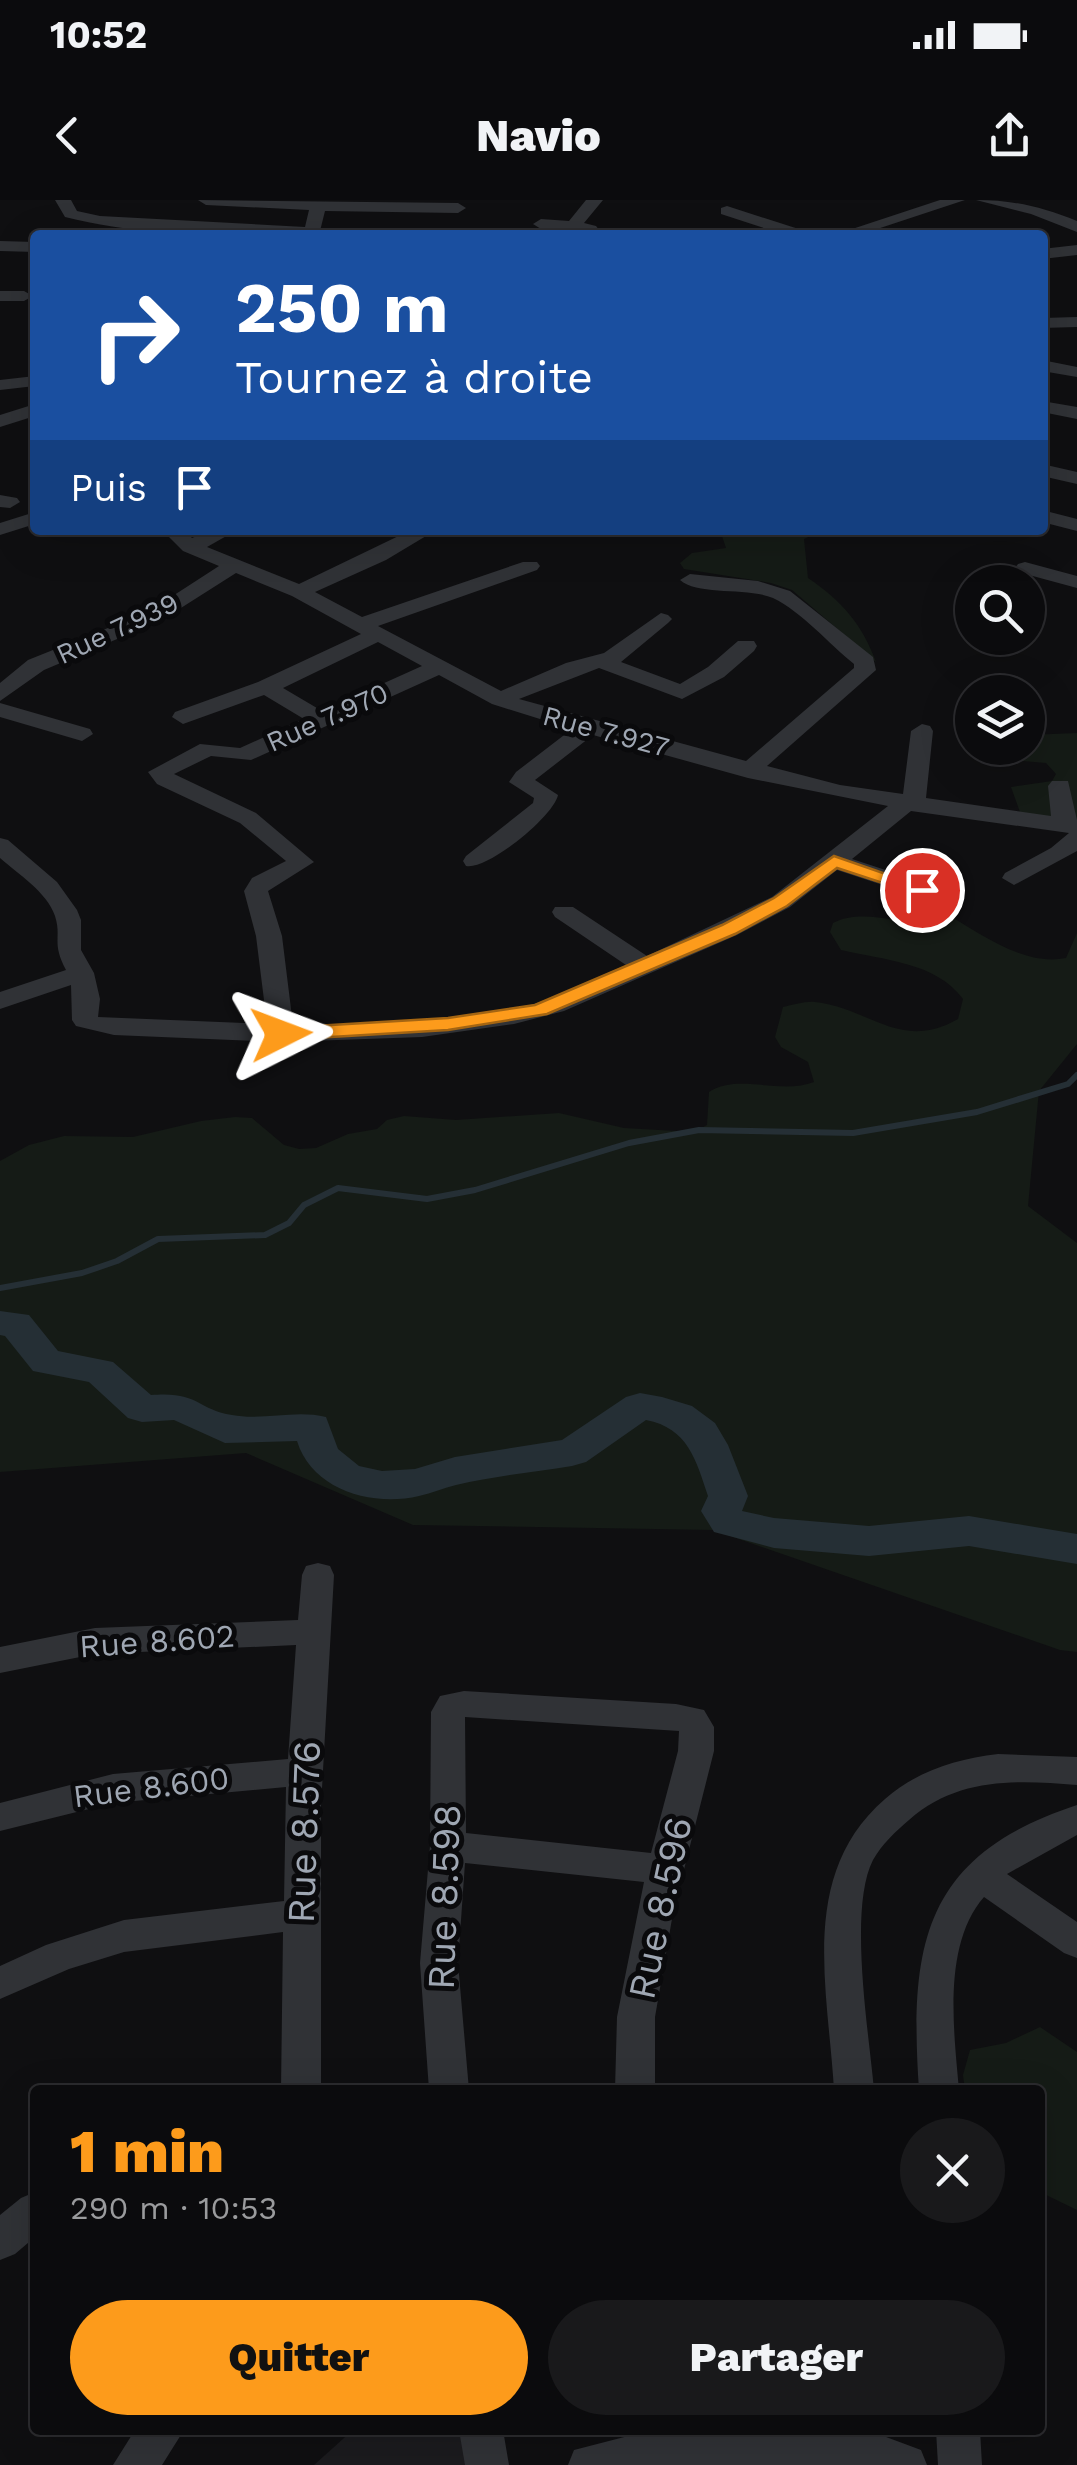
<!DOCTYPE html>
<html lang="fr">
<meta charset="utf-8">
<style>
:root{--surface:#0b0b0d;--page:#19191b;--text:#f1f3f6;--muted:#9a9b9d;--line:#2b2b2e;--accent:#fd9b1b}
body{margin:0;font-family:"Work Sans",sans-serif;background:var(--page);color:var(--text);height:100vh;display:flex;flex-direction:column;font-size:38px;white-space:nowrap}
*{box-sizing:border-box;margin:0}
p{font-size:32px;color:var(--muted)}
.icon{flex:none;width:55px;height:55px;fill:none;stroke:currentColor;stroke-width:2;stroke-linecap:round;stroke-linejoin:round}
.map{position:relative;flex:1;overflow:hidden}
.side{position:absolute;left:30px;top:1885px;width:1015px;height:350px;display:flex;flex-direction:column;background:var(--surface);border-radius:10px;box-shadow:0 10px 40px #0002,0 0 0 2px var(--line)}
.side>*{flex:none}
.banner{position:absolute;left:30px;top:30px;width:1018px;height:305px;border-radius:10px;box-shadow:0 10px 40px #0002,0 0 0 2px var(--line);background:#1a4fa0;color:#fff;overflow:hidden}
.buttons{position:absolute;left:955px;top:365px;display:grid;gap:20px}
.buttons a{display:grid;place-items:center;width:90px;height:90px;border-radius:50%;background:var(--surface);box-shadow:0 10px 40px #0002,0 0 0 2px var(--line);font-size:50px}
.pin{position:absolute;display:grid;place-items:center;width:85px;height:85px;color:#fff;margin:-42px;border:5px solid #fff;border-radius:50%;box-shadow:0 2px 10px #0007}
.me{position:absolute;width:110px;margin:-55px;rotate:87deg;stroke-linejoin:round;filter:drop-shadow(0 0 8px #0008)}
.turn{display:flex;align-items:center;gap:35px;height:210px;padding:0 40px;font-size:45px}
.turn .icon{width:130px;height:130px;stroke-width:2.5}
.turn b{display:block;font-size:70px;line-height:85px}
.then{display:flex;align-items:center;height:95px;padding:0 40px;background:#0003;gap:20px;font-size:38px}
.round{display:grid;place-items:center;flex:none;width:105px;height:105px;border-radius:52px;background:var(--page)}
.head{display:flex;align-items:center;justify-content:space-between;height:170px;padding:0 40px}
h1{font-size:60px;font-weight:800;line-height:75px;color:var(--accent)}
.cta{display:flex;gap:20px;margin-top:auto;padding:20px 40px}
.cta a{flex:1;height:115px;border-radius:60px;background:var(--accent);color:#111;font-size:40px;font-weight:800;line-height:115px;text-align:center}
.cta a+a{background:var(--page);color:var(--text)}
.status{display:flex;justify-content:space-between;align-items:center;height:70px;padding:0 50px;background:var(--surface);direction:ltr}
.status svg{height:28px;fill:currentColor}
header{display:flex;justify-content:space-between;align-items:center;height:130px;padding:0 40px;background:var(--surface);font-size:45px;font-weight:800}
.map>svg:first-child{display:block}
</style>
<div class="status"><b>10:52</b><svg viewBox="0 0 49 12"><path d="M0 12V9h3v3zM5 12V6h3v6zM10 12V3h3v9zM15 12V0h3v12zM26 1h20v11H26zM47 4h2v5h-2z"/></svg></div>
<header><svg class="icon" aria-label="back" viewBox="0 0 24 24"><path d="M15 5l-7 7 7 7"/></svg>Navio<svg class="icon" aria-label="share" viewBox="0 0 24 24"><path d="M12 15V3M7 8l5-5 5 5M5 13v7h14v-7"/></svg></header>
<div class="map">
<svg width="1077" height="2265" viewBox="0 0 1077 2265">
<rect width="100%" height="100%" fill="#0f0f11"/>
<path fill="#1b1b1e" d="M 353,2230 L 470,2230 L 476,2265 L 314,2265 Z"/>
<path fill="#151b16" d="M 720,330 L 823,330 L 804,339 L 808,378 C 842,401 862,424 876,462 L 792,390 L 771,383 L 684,369 L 680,363 L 692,353 L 726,348 Z
M 1077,533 L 1077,632 L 1021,615 L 1011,587 L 1052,581 L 1056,574 L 1046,563 L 1011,560 L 1000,548 L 1028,548 L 1028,535 Z
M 941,711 C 978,731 1022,767 1066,758 L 1077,733 L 1077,844 L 1039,891 L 1028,1006 L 1077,1043 L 1077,1452 L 1060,1450 L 713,1330 L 413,1325 L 246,1253 L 0,1272 L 0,961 L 29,945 L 64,936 L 133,937 L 201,921 L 235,917 L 252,918 L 284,945 L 299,949 L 316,948 L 348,934 L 377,929 L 387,920 L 404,916 L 456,920 L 559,913 L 624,928 L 694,932 L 707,925 L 709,892 C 738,873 781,895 814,882 L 808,862 L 781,847 L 775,837 L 783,807 C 793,805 805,801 815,802 C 870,808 900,852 958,819 L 963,799 C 936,762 883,760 841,750 L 830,732 L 833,723 C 859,709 895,721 923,725 Z
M 1040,1827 L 1077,1852 L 1077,2010 L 1040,1992 L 1040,1890 L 965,1890 L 963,1875 L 970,1850 L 1006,1843 Z"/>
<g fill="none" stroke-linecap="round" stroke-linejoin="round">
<path stroke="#252f35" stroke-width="6" d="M 0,1088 L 82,1073 L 117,1061 L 158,1039 L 265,1035 L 289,1023 L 304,1005 L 338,988 L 427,999 L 475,990 L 629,943 L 699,930 L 853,933 L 977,912 L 1068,884 L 1077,875"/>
<path fill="#252f35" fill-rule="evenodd" d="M 0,1111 L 29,1115 L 58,1151 L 113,1162 L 151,1195 C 199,1191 196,1209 232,1215 C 263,1221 295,1209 326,1217 L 338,1249 L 359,1266 L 382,1271 L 415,1269 L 455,1257 L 562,1240 L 626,1197 L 640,1193 L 662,1197 L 692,1206 L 715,1223 L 728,1245 L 748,1296 L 742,1311 L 774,1318 L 869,1326 L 969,1316 L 1077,1334 L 1077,1364 L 969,1346 L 869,1356 L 774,1348 L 714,1332 L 701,1311 L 708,1296 C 696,1260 688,1228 646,1220 L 586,1262 L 572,1266 C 534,1272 494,1276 456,1285 C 444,1288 432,1293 419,1296 C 372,1307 312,1290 297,1241 L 225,1243 L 174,1220 L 142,1222 L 128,1218 L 89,1182 L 33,1171 L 5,1136 L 0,1135 Z"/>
<path fill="#303236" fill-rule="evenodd" d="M 55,0 L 71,0 L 77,11 L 100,16 L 305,27 L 309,10 L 206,5 L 198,0 L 458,3 L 466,8 L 458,13 L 325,11 L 319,35 C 235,35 148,38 65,17 Z
M 586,0 L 603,0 L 584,23 L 596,26 L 603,35 L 541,29 L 533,24 L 541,19 L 569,21 Z
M 940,0 L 965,0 L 859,35 L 834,35 Z
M 976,0 C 1013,0 1042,7 1077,21 L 1077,32 L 1031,14 Z
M 727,6 L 808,32 L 810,35 L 785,35 L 721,14 L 721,8 Z
M 0,41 L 35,42 L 35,52 L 0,51 Z
M 1077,45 L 1077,55 L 1042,59 L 1042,49 Z
M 0,91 L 24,91 L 33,96 L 24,101 L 0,101 Z
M 1077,117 L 1077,127 L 1042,128 L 1042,118 Z
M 1042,160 L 1077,167 L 1077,177 L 1042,171 Z
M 35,176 L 35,186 L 0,190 L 0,180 Z
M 1042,201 L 1077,207 L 1077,219 L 1042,212 Z
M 35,204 L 35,216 L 0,227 L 0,215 Z
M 1042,264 L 1077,272 L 1077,284 L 1042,276 Z
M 0,295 L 17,298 L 20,302 L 10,308 L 0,307 Z
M 1042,310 L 1077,319 L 1077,331 L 1042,322 Z
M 35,312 L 35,324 L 0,335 L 0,323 Z
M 162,330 L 184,330 L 192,338 L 211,330 L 237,330 L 207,347 L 299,384 L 411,330 L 436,330 L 386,360 L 315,392 L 362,417 L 523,362 L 537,362 L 540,366 L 537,370 L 378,426 L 501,491 L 566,463 L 604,453 L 661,413 L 668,415 L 672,419 L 668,423 L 621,462 L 680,484 L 708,467 L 738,441 L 754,441 L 757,446 L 754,451 L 724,477 L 682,499 L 599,468 L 519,499 L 746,561 L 854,468 L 854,464 C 829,444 802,412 773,398 C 747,387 698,396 680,380 L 690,374 L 758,381 L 790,391 L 873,457 L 876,470 L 767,566 L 840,585 L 903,594 L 911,531 L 922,524 L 930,526 L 933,531 L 926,598 L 1051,616 L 1048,586 L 1052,581 L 1068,581 L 1077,620 L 1077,651 L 1014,685 L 1002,678 L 1005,673 L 1051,648 L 1069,633 L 911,611 L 852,659 L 931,685 L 934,690 L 931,695 L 913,695 L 837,670 L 790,707 L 737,735 L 564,811 L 514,824 L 422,837 L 281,842 L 114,835 L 76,826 L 72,820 L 71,785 L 0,809 L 0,792 L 66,770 C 51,742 62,738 55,716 C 47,692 18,674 0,658 L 0,638 L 8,640 L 57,682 L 77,710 L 81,720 L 81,750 L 94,773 L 100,799 L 98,817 L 267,824 L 256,736 L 244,691 L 252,678 L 286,661 L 240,623 L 157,584 L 148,572 L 200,544 L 240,548 L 304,519 L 264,495 L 183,524 L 172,517 L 175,512 L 258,482 L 361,434 L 292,396 L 236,373 L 162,420 L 44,470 L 0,501 L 0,483 L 28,460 L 148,412 L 219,366 L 183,351 ZM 378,442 L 422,466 L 322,511 L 283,488 ZM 439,475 L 492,504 L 572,529 L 516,572 L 509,582 L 534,598 L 533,603 L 466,656 L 463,661 L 466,666 C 487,671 554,616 558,595 L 535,580 L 593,535 L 748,578 L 888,606 L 772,697 L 647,756 L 573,707 L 555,707 L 552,712 L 555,717 L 626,765 C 600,776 574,789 548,799 C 469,828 375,826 293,825 L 282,736 L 268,691 L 314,662 L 256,613 L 174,574 L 211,556 L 251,560 Z
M 546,330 L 589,330 C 580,339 555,339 546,330 Z
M 1025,362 L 1077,376 L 1077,388 L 1018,372 L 1015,368 L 1018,364 Z
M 0,503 L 90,529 L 93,534 L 82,541 L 0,517 Z
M 318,1363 L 330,1366 L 334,1375 L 321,1606 L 321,1890 L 281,1890 L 283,1732 L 124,1752 L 69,1769 L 0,1799 L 0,1766 L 46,1745 L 124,1720 L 284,1701 L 286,1587 L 113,1603 L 0,1631 L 0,1603 L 113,1574 L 288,1559 L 296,1445 L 95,1454 L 0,1473 L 0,1447 L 95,1428 L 298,1420 L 302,1375 L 306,1366 Z
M 464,1491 L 676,1504 L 704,1510 L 714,1527 L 714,1551 L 673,1713 L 655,1817 L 655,1890 L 615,1890 L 617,1817 L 644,1682 L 465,1663 L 458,1763 L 469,1890 L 429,1890 L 420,1763 L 430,1646 L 431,1512 L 440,1496 ZM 465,1517 L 679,1531 L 678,1551 L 651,1653 L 466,1633 Z
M 998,1554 L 1077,1557 L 1077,1585 C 1016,1580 958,1577 909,1620 C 896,1631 882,1644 873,1660 C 848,1709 869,1833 874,1890 L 834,1890 C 828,1788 798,1674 885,1599 C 917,1571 956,1559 998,1554 Z
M 1077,1605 L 1077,1635 L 1007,1674 L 1077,1722 L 1077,1758 L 1064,1753 L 984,1697 C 942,1745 954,1832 959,1890 L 919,1890 C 909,1743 924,1655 1077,1605 Z
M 35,1992 L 35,2037 L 15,2054 L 0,2060 L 0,2015 L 21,1998 Z
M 135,2230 L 184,2230 L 162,2265 L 113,2265 Z
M 459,2230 L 503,2230 L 509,2265 L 465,2265 Z
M 936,2230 L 980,2230 L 982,2265 L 938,2265 Z
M 870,2231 L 921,2250 L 927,2265 L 568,2265 L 574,2250 L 636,2234 L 666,2232 Z"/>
</g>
<path fill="#fd9b1b" stroke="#a46512" stroke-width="2.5" d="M 834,656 L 932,690 L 922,696 L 837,668 L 787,706 L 735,734 L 547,814 L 448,830 L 281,840 L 271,834 L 281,828 L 448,818 L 535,805 L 722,725 L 774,698 Z"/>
<g text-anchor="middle" stroke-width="10" stroke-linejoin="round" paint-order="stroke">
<g font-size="28" fill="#9fa7b3" stroke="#0a0a0c">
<text transform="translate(117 428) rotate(-25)" y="10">Rue 7.939</text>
<text transform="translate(327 517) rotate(-24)" y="10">Rue 7.970</text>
<text transform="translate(606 531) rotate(15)" y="10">Rue 7.927</text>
</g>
<g font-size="32" fill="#9fa7b3" stroke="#0a0a0c">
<text transform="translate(157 1441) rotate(-4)" y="11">Rue 8.602</text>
<text transform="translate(151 1587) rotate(-7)" y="11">Rue 8.600</text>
</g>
<g font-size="38" fill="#9fa7b3" stroke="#0a0a0c">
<text transform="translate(304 1632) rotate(-88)" y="13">Rue 8.576</text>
<text transform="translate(444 1697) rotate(-88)" y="13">Rue 8.598</text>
<text transform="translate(660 1708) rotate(-78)" y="13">Rue 8.596</text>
</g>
</g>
</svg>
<div class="buttons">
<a><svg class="icon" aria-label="search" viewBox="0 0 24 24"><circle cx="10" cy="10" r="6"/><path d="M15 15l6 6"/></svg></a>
<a><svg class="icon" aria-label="layers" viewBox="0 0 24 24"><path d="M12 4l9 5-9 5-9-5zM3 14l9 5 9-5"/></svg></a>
</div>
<div class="pin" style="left:922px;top:690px;background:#d93025"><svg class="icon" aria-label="arrive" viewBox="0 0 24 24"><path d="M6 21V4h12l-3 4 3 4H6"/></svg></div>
<svg class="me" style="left:281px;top:834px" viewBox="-20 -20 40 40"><path d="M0-17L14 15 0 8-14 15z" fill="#fd9b1b" stroke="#fff" stroke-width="4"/></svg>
<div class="banner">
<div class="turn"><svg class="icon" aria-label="right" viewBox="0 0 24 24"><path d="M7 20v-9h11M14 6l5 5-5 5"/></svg><div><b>250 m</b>Tournez à droite</div></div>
<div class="then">Puis<svg class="icon" aria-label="arrive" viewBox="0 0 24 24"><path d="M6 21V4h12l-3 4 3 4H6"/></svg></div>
</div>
<section class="side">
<div class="head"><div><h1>1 min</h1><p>290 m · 10:53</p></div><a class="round"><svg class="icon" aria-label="close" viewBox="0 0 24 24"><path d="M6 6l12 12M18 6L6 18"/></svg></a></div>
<div class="cta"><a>Quitter</a><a>Partager</a></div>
</section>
</div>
